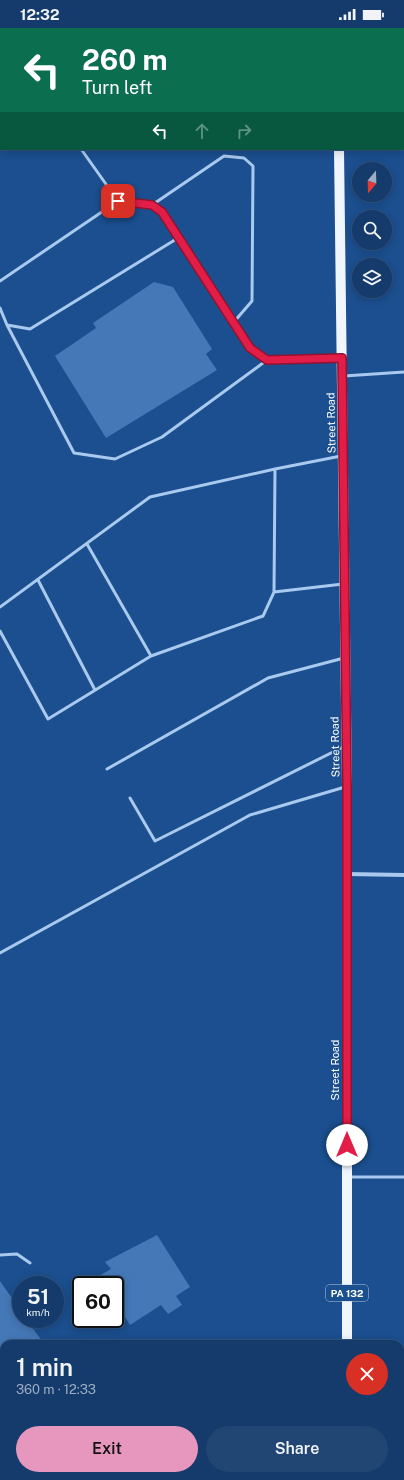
<!DOCTYPE html>
<meta charset="utf-8">
<style>
:root{--surface:#143b6b;--page:#214673;--text:#f1f3f6;--muted:#9dadc1;--line:#33557e;--accent:#e797bd}
body{margin:0;font-family:"Public Sans",sans-serif;background:var(--page);color:var(--text);height:100vh;display:flex;flex-direction:column;font-size:15px;white-space:nowrap}
*{box-sizing:border-box;margin:0}
p{font-size:13px;color:var(--muted)}
.icon{flex:none;width:22px;height:22px;fill:none;stroke:currentColor;stroke-width:2;stroke-linecap:round;stroke-linejoin:round}
.map{position:relative;flex:1;overflow:hidden}
.side{position:absolute;left:0px;top:1312px;width:404px;height:140px;display:flex;flex-direction:column;background:var(--surface);border-radius:12px 12px 0 0;box-shadow:0 2px 10px #0003,0 0 0 1px var(--line)}
.side>*{flex:none}
.banner{position:absolute;left:0px;top:0px;width:404px;height:122px;box-shadow:0 2px 10px #0003,0 0 0 1px var(--line);background:#0b6e4f;color:#fff;overflow:hidden}
.needle{width:26px;rotate:199deg}
.tools{position:absolute;left:352px;top:134px;display:grid;gap:8px}
.tools a{display:grid;place-items:center;width:40px;height:40px;border-radius:50%;background:var(--surface);box-shadow:0 2px 10px #0003,0 0 0 1px var(--line);font-size:20px}
.speed{position:absolute;left:12px;top:1248px;display:flex;gap:8px;font-size:20px;font-weight:700;text-align:center}
.speed>*{display:grid;place-content:center;width:52px;height:52px;border-radius:50%;background:var(--surface);box-shadow:0 2px 10px #0003,0 0 0 1px var(--line);line-height:1}
.speed small{font-size:10px;font-weight:400}
.speed .limit{border:2px solid #111;border-radius:6px;background:#fff;color:#111}
.pin{position:absolute;display:grid;place-items:center;width:34px;height:34px;color:#fff;margin:-17px;border-radius:8px;box-shadow:0 2px 6px #0006}
.me{position:absolute;width:44px;margin:-22px;rotate:0deg;stroke-linejoin:round;filter:drop-shadow(0 0 3px #0008)}
.turn{display:flex;align-items:center;gap:14px;height:84px;padding:0 16px;font-size:18px}
.turn .icon{width:52px;height:52px;stroke-width:2.5}
.turn b{display:block;font-size:28px;line-height:34px}
.lanes{display:flex;align-items:center;height:38px;padding:0 16px;background:#0003;justify-content:center;gap:20px;direction:ltr}
.lanes .off{opacity:.35}
.round{display:grid;place-items:center;flex:none;width:42px;height:42px;border-radius:21px;background:var(--page)}
.headline{display:flex;align-items:center;justify-content:space-between;height:68px;padding:0 16px}
h1{font-size:24px;font-weight:600;line-height:30px}
.button{display:flex;gap:8px;margin-top:auto;padding:8px 16px}
.button a{flex:1;height:46px;border-radius:24px;background:var(--accent);color:#111;font-size:16px;font-weight:600;line-height:46px;text-align:center}
.button a+a{background:var(--page);color:var(--text)}
.status{display:flex;justify-content:space-between;align-items:center;height:28px;padding:0 20px;background:var(--surface);direction:ltr}
.status svg{height:11px;fill:currentColor}
.map>svg:first-child{display:block}
</style>
<div class="status"><b>12:32</b><svg viewBox="0 0 49 12"><path d="M0 12V9h3v3zM5 12V6h3v6zM10 12V3h3v9zM15 12V0h3v12zM26 1h20v11H26zM47 4h2v5h-2z"/></svg></div>
<div class="map">
<svg width="404" height="1452" viewBox="0 0 404 1452">
<rect width="100%" height="100%" fill="#1b4f8f"/>
<path fill="#4478b7" d="M 154,254 L 173,259 L 212,321 L 206,326 L 217,342 L 106,410 L 55,328 L 96,300 L 93,295 Z
M 157,1207 L 190,1259 L 176,1268 L 182,1277 L 168,1286 L 161,1277 L 130,1297 L 115,1273 L 115,1257 L 105,1257 L 99,1248 L 111,1241 L 105,1234 Z
M 0,1253 L 21,1283 L 21,1291 L 26,1291 L 42,1313 L 38,1316 L 4,1316 L 4,1338 L 0,1340 Z"/>
<g fill="none" stroke-linecap="round" stroke-linejoin="round">
<path stroke="#a9c9ee" stroke-width="3" d="M 11,0 L 12,1
M 2,1 L 4,0
M 0,27 L 1,28
M 403,97 L 404,97
M 81,121 L 118,173 L 152,177 L 161,184 L 250,320 L 267,332 L 340,330
M 152,177 L 224,128 L 244,130 L 253,138 L 252,273 L 233,295
M 0,253 L 118,173
M 0,280 L 7,297 L 30,301 L 178,210
M 7,297 L 74,425 L 115,431 L 162,409 L 267,332
M 344,348 L 404,344
M 275,441 L 274,564 L 343,556
M 87,516 L 151,628
M 38,552 L 95,662
M 0,579 L 150,469 L 275,441 L 341,428
M 0,603 L 48,691 L 151,628 L 263,588 L 274,564
M 107,741 L 268,650 L 344,630
M 130,770 L 155,813 L 345,718
M 0,925 L 250,787 L 345,759
M 349,1149 L 404,1149
M 0,1227 L 17,1226 L 30,1235
M 400,1434 L 404,1434
M 88,1452 L 90,1448
M 96,1452 L 102,1448"/>
<path stroke="#a9c9ee" stroke-width="4" d="M 347,846 L 404,847"/>
<path stroke="#d6e6fa" stroke-width="8" d="M 161,1 L 162,0
M 0,105 L 1,104"/>
<path stroke="#f0f6ff" stroke-width="10" d="M 314,0 L 315,1
M 338,0 L 338,1
M 347,1 L 348,0
M 339,121 L 347,759 L 347,1316
M 346,1452 L 346,1448"/>
</g>
<g fill="none" stroke-linecap="round" stroke-linejoin="round">
<defs>
<path id="route" d="M 118,173 L 152,177 L 162,184 L 250,320 L 267,332 L 342,330 L 347,759 L 347,1117"/>
</defs>
<use href="#route" stroke="#92132f" stroke-width="10"/>
<use href="#route" stroke="#e11d48" stroke-width="7"/>
</g>
<g text-anchor="middle" stroke-width="3" stroke-linejoin="round" paint-order="stroke">
<rect fill="#1b4f8f" stroke="#bbcadd" stroke-width="1" x="326" y="1257" width="42" height="16" rx="3"/>
<g font-size="10" font-weight="bold" fill="#fff">
<text x="347" y="1269">PA 132</text>
</g>
<g font-size="11" fill="#fff" stroke="#1b4f8f">
<text transform="translate(331 395) rotate(-91)" y="4">Street Road</text>
<text transform="translate(335 719) rotate(-91)" y="4">Street Road</text>
<text transform="translate(335 1042) rotate(-90)" y="4">Street Road</text>
</g>
</g>
</svg>
<div class="tools">
<a><svg class="needle" viewBox="-14 -14 28 28"><path d="M0-13l5 13h-10z" fill="#e53935"/><path d="M0 13l5-13h-10z" fill="#9dadc1"/></svg></a>
<a><svg class="icon" aria-label="search" viewBox="0 0 24 24"><circle cx="10" cy="10" r="6"/><path d="M15 15l6 6"/></svg></a>
<a><svg class="icon" aria-label="layers" viewBox="0 0 24 24"><path d="M12 4l9 5-9 5-9-5zM3 14l9 5 9-5"/></svg></a>
</div>
<div class="speed"><div>51<small>km/h</small></div><div class="limit">60</div></div>
<div class="pin" style="left:118px;top:173px;background:#d93025"><svg class="icon" aria-label="arrive" viewBox="0 0 24 24"><path d="M6 21V4h12l-3 4 3 4H6"/></svg></div>
<svg class="me" style="left:347px;top:1117px" viewBox="-20 -20 40 40"><circle r="19" fill="#fff"/><path d="M0-13L10 11 0 6-10 11z" fill="#e11d48"/></svg>
<div class="banner">
<div class="turn"><svg class="icon" aria-label="left" viewBox="0 0 24 24"><path d="M17 20v-9H6M10 6l-5 5 5 5"/></svg><div><b>260 m</b>Turn left</div></div>
<div class="lanes"><svg class="icon" aria-label="left" viewBox="0 0 24 24"><path d="M17 20v-9H6M10 6l-5 5 5 5"/></svg><svg class="icon off" aria-label="ahead" viewBox="0 0 24 24"><path d="M12 20V5M6 11l6-6 6 6"/></svg><svg class="icon off" aria-label="right" viewBox="0 0 24 24"><path d="M7 20v-9h11M14 6l5 5-5 5"/></svg></div>
</div>
<section class="side">
<div class="headline"><div><h1>1 min</h1><p>360 m · 12:33</p></div><a class="round" style="background:#d93025;color:#fff"><svg class="icon" aria-label="close" viewBox="0 0 24 24"><path d="M6 6l12 12M18 6L6 18"/></svg></a></div>
<div class="button"><a>Exit</a><a>Share</a></div>
</section>
</div>
